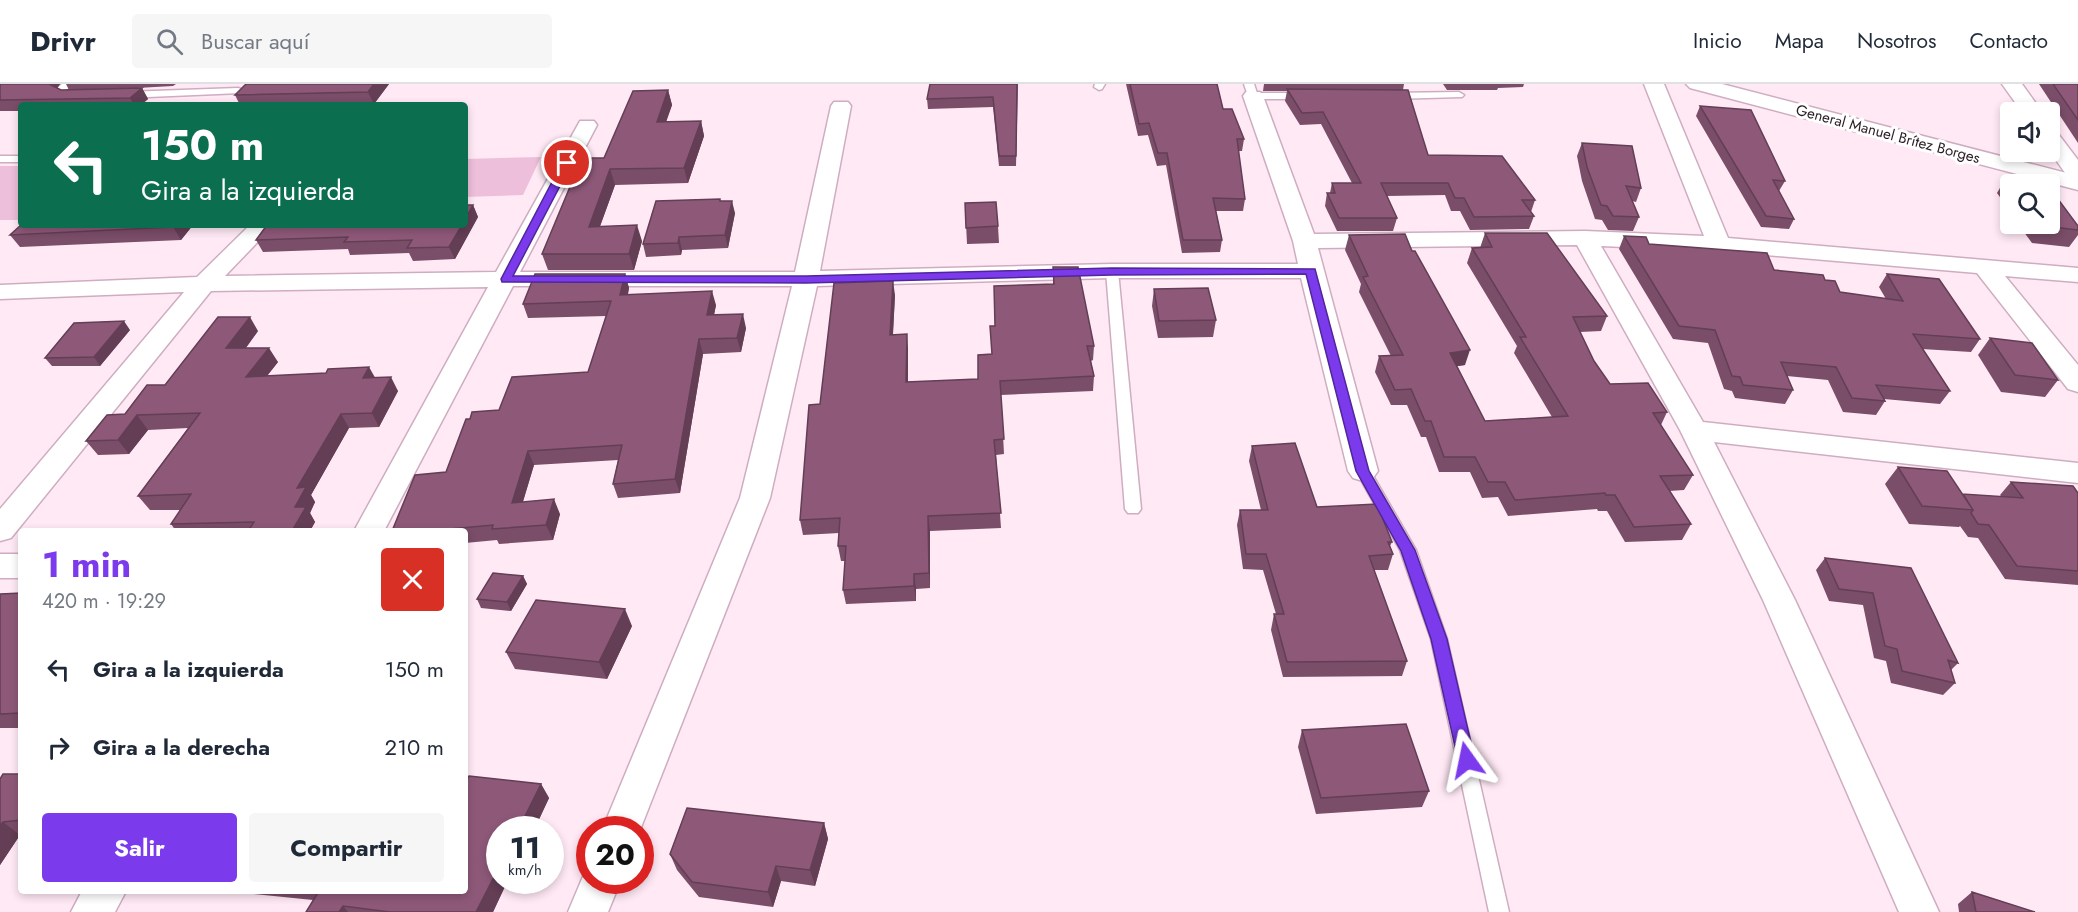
<!DOCTYPE html>
<html lang="es">
<meta charset="utf-8">
<style>
:root{--surface:#fff;--page:#f6f6f7;--text:#1f2937;--muted:#747a83;--line:#e0e1e3;--accent:#7c3aed}
body{margin:0;font-family:Jost,sans-serif;background:var(--page);color:var(--text);height:100vh;display:flex;flex-direction:column;font-size:22px;white-space:nowrap}
*{box-sizing:border-box;margin:0}
p{font-size:20px;color:var(--muted)}
.icon{flex:none;width:33px;height:33px;fill:none;stroke:currentColor;stroke-width:2;stroke-linecap:round;stroke-linejoin:round}
.map{position:relative;flex:1;overflow:hidden}
.details{position:absolute;left:18px;top:444px;width:450px;height:366px;display:flex;flex-direction:column;background:var(--surface);border-radius:6px;box-shadow:0 3px 9px #0003}
.details>*{flex:none}
.banner{position:absolute;left:18px;top:18px;width:450px;height:126px;border-radius:6px;box-shadow:0 3px 9px #0003;background:#0b6e4f;color:#fff;overflow:hidden}
.fabs{position:absolute;left:2000px;top:18px;display:grid;gap:12px}
.fabs a{display:grid;place-items:center;width:60px;height:60px;border-radius:6px;background:var(--surface);box-shadow:0 3px 9px #0003;font-size:30px}
.speed{position:absolute;left:486px;top:732px;display:flex;gap:12px;font-size:30px;font-weight:700;text-align:center}
.speed>*{display:grid;place-content:center;width:78px;height:78px;border-radius:50%;background:var(--surface);box-shadow:0 3px 9px #0003;line-height:1}
.speed small{font-size:15px;font-weight:400}
.speed .limit{border:9px solid #d22;background:#fff;color:#111}
.pin{position:absolute;display:grid;place-items:center;width:51px;height:51px;color:#fff;margin:-26px;border:3px solid #fff;border-radius:50%;box-shadow:0 2px 6px #0007}
.me{position:absolute;width:66px;margin:-33px;rotate:348deg;stroke-linejoin:round;filter:drop-shadow(0 0 4px #0008)}
.turn{display:flex;align-items:center;gap:21px;height:126px;padding:0 24px;font-size:27px}
.turn .icon{width:78px;height:78px;stroke-width:2.5}
.turn b{display:block;font-size:42px;line-height:51px}
.round{display:grid;place-items:center;flex:none;width:63px;height:63px;border-radius:6px;background:var(--page)}
.headline{display:flex;align-items:center;justify-content:space-between;height:102px;padding:0 24px}
h1{font-size:36px;font-weight:700;line-height:45px;color:var(--accent)}
.action{display:flex;gap:12px;margin-top:auto;padding:12px 24px}
.action a{flex:1;height:69px;border-radius:6px;background:var(--accent);color:#fff;font-size:24px;font-weight:700;line-height:69px;text-align:center}
.action a+a{background:var(--page);color:var(--text)}
ul{padding:0;list-style:none}
li{display:flex;align-items:center;gap:18px;height:78px;padding:0 24px}
li div{flex:1}
li b{display:block;font-size:22px}
li em{font-style:normal}
header{display:flex;align-items:center;gap:36px;box-sizing:border-box;height:84px;padding:0 30px;background:var(--surface);border-bottom:2px solid var(--line)}
header strong{font-size:28px}
nav{display:flex;gap:33px;margin-inline-start:auto;font-size:21px}
.search{width:420px;height:54px;background:var(--page);display:flex;align-items:center;gap:15px;box-sizing:border-box;padding:0 21px;border-radius:6px;color:var(--muted);font-size:22px}
.map>svg:first-child{display:block}
</style>
<header>
<strong>Drivr</strong>
<div class="search"><svg class="icon" aria-label="search" viewBox="0 0 24 24"><circle cx="10" cy="10" r="6"/><path d="M15 15l6 6"/></svg>Buscar aquí</div>
<nav><a>Inicio</a><a>Mapa</a><a>Nosotros</a><a>Contacto</a></nav>
</header>
<div class="map">
<svg width="2078" height="828" viewBox="0 0 2078 828">
<rect width="100%" height="100%" fill="#ffe9f5"/>
<path fill="#eebfda" d="M 541,73 L 523,111 L 465,113 L 465,75 Z
M 0,82 L 21,82 L 21,136 L 0,136 Z"/>
<g fill="none" stroke-linecap="round" stroke-linejoin="round">
<defs>
<path id="lane" d="M 62,0 L 73,0 L 65,7 L 82,12 L 77,15 L 57,11 L 56,5 Z
M 1095,0 L 1105,0 L 1102,5 L 1099,6 L 1094,3 Z
M 1244,0 L 1254,0 L 1257,9 L 1307,9 L 1312,12 L 1307,15 L 1253,15 L 1248,12 Z
M 238,4 L 241,5 L 241,9 L 125,14 L 120,11 L 125,8 Z
M 1459,8 L 1464,11 L 1462,13 L 1391,15 L 1386,12 L 1391,9 Z
M 0,72 L 21,72 L 21,78 L 0,78 Z
M 1112,183 L 1118,187 L 1141,425 L 1138,429 L 1128,429 L 1125,425 L 1106,187 Z
M 1363,382 L 1368,383 L 1416,466 L 1447,555 L 1509,828 L 1489,828 L 1431,555 L 1400,466 L 1356,387 Z"/>
<path id="street" d="M 1644,0 L 1664,0 L 1728,154 L 2078,184 L 2078,198 L 2005,192 L 2078,281 L 2078,308 L 2068,305 L 1977,189 L 1719,167 L 1601,162 L 1703,338 L 2078,379 L 2078,399 L 1714,358 L 1795,516 L 1939,828 L 1899,828 L 1763,516 L 1680,346 L 1577,161 L 1318,164 L 1378,387 L 1373,394 L 1363,397 L 1353,394 L 1348,387 L 1301,194 L 1112,194 L 817,202 L 770,414 L 640,746 L 602,746 L 740,414 L 792,202 L 513,202 L 384,447 L 354,447 L 488,203 L 211,207 L 11,454 L 0,457 L 0,425 L 184,208 L 0,215 L 0,201 L 197,193 L 250,141 L 274,141 L 225,192 L 496,188 L 580,37 L 594,37 L 597,41 L 520,188 L 795,188 L 831,22 L 834,18 L 848,18 L 851,22 L 820,187 L 1112,180 L 1298,180 L 1293,157 L 1243,12 L 1246,8 L 1260,8 L 1263,12 L 1314,150 L 1585,147 L 1704,152 Z
M 2002,0 L 2022,0 L 2042,28 L 2022,28 Z
M 2049,45 L 2056,47 L 2078,76 L 2078,97 L 2070,96 L 2049,66 Z
M 0,470 L 21,470 L 21,494 L 0,494 Z
M 590,782 L 590,796 L 621,796 L 608,828 L 568,828 L 587,783 Z
M 82,807 L 126,807 L 115,828 L 71,828 Z"/>
<path id="secondary" d="M 1686,0 L 1722,0 L 2078,92 L 2078,106 L 1690,4 Z"/>
</defs>
<use href="#lane" stroke="#cfadc1" stroke-width="3"/>
<use href="#street" stroke="#cfadc1" stroke-width="3"/>
<use href="#secondary" stroke="#cfadc1" stroke-width="3"/>
<use href="#lane" fill="#fff" fill-rule="evenodd"/>
<use href="#street" fill="#fff" fill-rule="evenodd"/>
<use href="#secondary" fill="#fff" fill-rule="evenodd"/>
</g>
<path fill="#7a4d68" d="M 0,0 L 60,0 L 57,4 L 61,6 L 69,6 L 66,0 L 176,0 L 173,2 L 119,5 L 142,4 L 148,15 L 141,21 L 21,21 L 21,27 L 0,27 Z
M 246,0 L 389,0 L 374,20 L 336,21 L 240,21 L 235,11 Z
M 1018,0 L 1016,82 L 999,82 L 993,23 L 928,25 L 927,15 Z
M 1126,0 L 1217,0 L 1223,25 L 1244,55 L 1242,67 L 1238,67 L 1245,115 L 1243,127 L 1216,127 L 1222,156 L 1220,168 L 1182,169 L 1166,81 L 1157,82 L 1148,51 L 1138,52 Z
M 1264,0 L 1404,0 L 1403,6 L 1428,71 L 1535,116 L 1531,128 L 1534,132 L 1529,145 L 1470,146 L 1460,127 L 1451,127 L 1445,111 L 1387,112 L 1397,134 L 1393,147 L 1337,147 L 1325,122 L 1327,109 L 1330,109 L 1332,99 L 1352,99 L 1321,40 L 1300,41 L 1285,17 L 1287,7 L 1263,7 Z
M 1443,0 L 1524,0 L 1523,3 L 1498,4 L 1497,6 L 1447,6 Z
M 2039,0 L 2078,0 L 2078,59 Z
M 668,6 L 672,21 L 666,37 L 701,37 L 704,52 L 688,99 L 615,101 L 600,142 L 642,157 L 634,186 L 548,186 L 542,170 Z
M 1700,22 L 1785,97 L 1779,107 L 1794,135 L 1789,145 L 1761,143 L 1696,32 Z
M 1582,59 L 1641,104 L 1636,118 L 1632,117 L 1639,133 L 1633,147 L 1608,146 L 1602,136 L 1595,135 L 1582,97 L 1577,72 Z
M 2007,92 L 2047,100 L 2010,100 L 2010,127 L 1997,109 Z
M 721,117 L 735,129 L 728,164 L 682,166 L 681,171 L 646,173 L 643,160 Z
M 965,119 L 998,142 L 999,159 L 967,160 Z
M 473,121 L 478,133 L 455,175 L 413,177 L 409,169 L 350,171 L 348,165 L 263,168 L 256,156 Z
M 2018,140 L 2049,140 L 2078,142 L 2078,151 L 2069,163 L 2032,159 Z
M 193,141 L 181,156 L 20,163 L 10,151 Z
M 1485,149 L 1607,232 L 1601,247 L 1580,248 L 1594,277 L 1610,300 L 1667,328 L 1661,341 L 1693,391 L 1684,406 L 1669,407 L 1691,440 L 1682,456 L 1625,458 L 1607,427 L 1598,427 L 1597,425 L 1508,432 L 1498,413 L 1482,414 L 1470,388 L 1439,388 L 1426,353 L 1421,353 L 1407,321 L 1391,321 L 1375,288 L 1379,272 L 1391,272 L 1359,208 L 1361,200 L 1345,166 L 1349,151 L 1465,281 L 1457,282 L 1485,337 L 1552,333 L 1514,269 L 1517,262 L 1467,179 L 1472,164 L 1480,164 Z
M 1624,152 L 1649,160 L 1825,196 L 1840,208 L 1886,215 L 1879,203 L 1887,190 L 1980,255 L 1971,268 L 1922,265 L 1950,307 L 1940,320 L 1884,315 L 1885,317 L 1876,331 L 1843,328 L 1828,296 L 1787,292 L 1793,306 L 1785,320 L 1735,314 L 1732,307 L 1724,305 L 1708,259 L 1673,255 L 1619,165 Z
M 1053,183 L 1094,262 L 1093,276 L 1091,277 L 1094,292 L 1093,307 L 1001,311 L 1004,370 L 996,371 L 1001,444 L 930,447 L 930,504 L 916,505 L 916,517 L 846,520 L 843,506 L 845,477 L 841,477 L 838,462 L 839,449 L 803,451 L 800,436 L 820,320 L 895,211 L 893,251 L 908,264 L 908,298 L 978,295 L 992,270 L 1053,200 Z
M 625,190 L 629,204 L 628,211 L 716,221 L 714,231 L 746,244 L 741,268 L 703,270 L 680,409 L 618,414 L 613,400 L 618,376 L 534,381 L 523,418 L 560,430 L 553,456 L 499,460 L 497,456 L 465,459 L 465,447 L 392,447 L 446,388 L 470,335 L 499,326 L 588,288 L 606,232 L 528,234 L 523,220 Z
M 1154,205 L 1216,236 L 1213,253 L 1158,254 L 1152,222 Z
M 130,246 L 100,282 L 52,282 L 45,274 Z
M 258,247 L 246,264 L 278,278 L 267,292 L 375,293 L 398,307 L 379,343 L 349,344 L 311,411 L 315,418 L 310,429 L 315,438 L 310,447 L 176,447 L 171,440 L 181,426 L 150,426 L 138,412 L 188,344 L 148,346 L 129,370 L 98,371 L 86,357 L 125,330 L 165,301 Z
M 1990,254 L 2058,296 L 2045,313 L 2001,308 L 1978,271 Z
M 1252,362 L 1317,423 L 1392,458 L 1390,462 L 1393,470 L 1388,486 L 1374,486 L 1407,577 L 1402,592 L 1283,593 L 1271,546 L 1274,530 L 1276,530 L 1263,486 L 1243,485 L 1237,441 L 1240,426 L 1261,426 L 1249,377 Z
M 1898,383 L 1963,410 L 2002,413 L 2000,411 L 2011,398 L 2078,409 L 2078,501 L 2005,495 L 1978,454 L 1968,453 L 1960,442 L 1959,443 L 1909,440 L 1885,400 Z
M 1825,474 L 1911,484 L 1958,579 L 1951,586 L 1955,599 L 1943,611 L 1891,599 L 1886,577 L 1874,574 L 1863,521 L 1829,517 L 1816,486 Z
M 523,492 L 527,500 L 511,527 L 481,524 L 477,515 Z
M 21,509 L 21,644 L 0,644 L 0,510 Z
M 632,542 L 607,595 L 515,585 L 506,568 Z
M 1302,646 L 1429,707 L 1422,723 L 1316,730 L 1298,663 Z
M 21,690 L 21,751 L 20,751 L 0,781 L 0,695 Z
M 469,692 L 541,700 L 549,714 L 534,746 L 500,746 L 500,796 L 508,796 L 493,828 L 306,828 L 313,816 L 225,807 L 465,807 L 465,699 Z
M 824,739 L 828,755 L 815,802 L 781,797 L 773,823 L 699,813 L 677,786 L 670,770 Z
M 1972,808 L 2035,828 L 1959,828 L 1958,820 Z"/>
<path fill="#633e55" d="M 47,0 L 60,0 L 53,10 Z
M 374,0 L 389,0 L 374,20 L 368,8 Z
M 142,4 L 148,15 L 141,21 L 134,21 L 130,14 Z
M 668,6 L 672,21 L 661,53 L 657,38 Z
M 701,37 L 704,52 L 688,99 L 684,84 Z
M 610,85 L 615,101 L 594,159 L 589,143 Z
M 732,117 L 735,129 L 728,164 L 725,151 Z
M 473,121 L 478,133 L 455,175 L 449,163 L 462,141 L 465,141 L 465,135 Z
M 175,141 L 193,141 L 181,156 L 173,143 Z
M 637,141 L 642,157 L 634,186 L 629,170 Z
M 679,153 L 682,166 L 681,171 L 678,159 Z
M 625,190 L 629,204 L 624,225 L 620,211 Z
M 893,197 L 895,211 L 892,265 L 890,251 Z
M 712,207 L 716,221 L 711,245 L 707,231 Z
M 743,230 L 746,244 L 741,268 L 737,254 Z
M 250,233 L 258,247 L 235,278 L 226,264 Z
M 124,237 L 130,246 L 100,282 L 94,273 Z
M 907,250 L 908,264 L 908,313 L 906,298 Z
M 699,255 L 703,270 L 680,409 L 675,395 Z
M 269,264 L 278,278 L 255,307 L 246,293 Z
M 1470,266 L 1465,281 L 1445,284 L 1450,269 Z
M 369,283 L 377,297 L 363,294 Z
M 391,293 L 398,307 L 379,343 L 372,329 Z
M 341,330 L 349,344 L 311,411 L 315,418 L 310,429 L 315,438 L 310,447 L 292,447 L 297,404 Z
M 137,331 L 148,346 L 129,370 L 118,356 Z
M 528,367 L 534,381 L 518,433 L 512,419 Z
M 554,415 L 560,430 L 553,456 L 546,441 Z
M 928,432 L 930,447 L 930,504 L 929,489 Z
M 914,490 L 916,505 L 916,517 L 914,502 Z
M 523,492 L 527,500 L 511,527 L 507,518 Z
M 625,525 L 632,542 L 607,595 L 599,578 Z
M 541,700 L 549,714 L 534,746 L 518,746 Z
M 3,738 L 20,751 L 0,781 L 0,742 Z
M 824,739 L 828,755 L 815,802 L 810,786 Z
M 500,781 L 500,796 L 508,796 L 493,828 L 476,828 Z
M 776,782 L 781,797 L 773,823 L 768,808 Z
M 343,822 L 348,828 L 339,828 Z"/>
<path fill="#8e5979" stroke="#633e55" stroke-width="1.5" d="M 0,0 L 49,0 L 61,6 L 142,4 L 130,14 L 0,16 Z
M 246,0 L 374,0 L 368,8 L 235,11 Z
M 930,0 L 1017,0 L 1016,72 L 999,72 L 993,13 L 927,15 Z
M 1130,0 L 1217,0 L 1223,25 L 1232,25 L 1244,55 L 1237,55 L 1245,115 L 1213,114 L 1222,156 L 1183,156 L 1167,69 L 1158,69 L 1149,39 L 1139,40 Z
M 2053,0 L 2078,0 L 2078,36 Z
M 1287,5 L 1408,6 L 1428,71 L 1502,72 L 1535,116 L 1522,116 L 1534,132 L 1474,133 L 1464,114 L 1455,114 L 1448,99 L 1381,99 L 1397,134 L 1339,134 L 1327,109 L 1335,109 L 1332,99 L 1361,99 L 1323,28 L 1302,29 Z
M 668,6 L 657,38 L 701,37 L 684,84 L 610,85 L 589,143 L 637,141 L 629,170 L 542,170 L 582,74 L 604,74 L 633,7 Z
M 1700,22 L 1751,26 L 1785,97 L 1773,96 L 1794,135 L 1766,132 Z
M 1582,59 L 1632,62 L 1641,104 L 1626,102 L 1639,133 L 1613,132 L 1607,122 L 1601,121 L 1587,83 Z
M 2007,92 L 2042,94 L 2047,100 L 2013,100 Z
M 2049,103 L 2078,142 L 2078,146 L 2044,142 L 2041,140 L 2049,140 Z
M 720,115 L 720,117 L 732,117 L 725,151 L 679,153 L 678,159 L 643,160 L 656,117 Z
M 996,118 L 998,142 L 966,144 L 965,119 Z
M 465,121 L 473,121 L 465,135 Z
M 21,141 L 175,141 L 173,143 L 10,151 Z
M 267,141 L 462,141 L 449,163 L 407,164 L 412,156 L 344,158 L 348,153 L 256,156 Z
M 1485,149 L 1547,149 L 1607,232 L 1573,233 L 1594,277 L 1610,300 L 1648,299 L 1667,328 L 1653,329 L 1693,391 L 1660,392 L 1691,440 L 1634,443 L 1615,411 L 1606,411 L 1605,409 L 1515,416 L 1505,398 L 1488,398 L 1475,373 L 1444,373 L 1431,337 L 1425,337 L 1411,305 L 1395,306 L 1379,272 L 1403,271 L 1363,193 L 1368,192 L 1349,151 L 1405,150 L 1412,167 L 1415,167 L 1470,266 L 1450,269 L 1485,337 L 1568,332 L 1520,253 L 1526,253 L 1472,164 L 1492,163 Z
M 1624,152 L 1646,153 L 1649,160 L 1767,169 L 1774,186 L 1823,191 L 1825,196 L 1835,197 L 1840,208 L 1903,217 L 1887,190 L 1939,195 L 1980,255 L 1913,250 L 1950,307 L 1876,301 L 1885,317 L 1852,314 L 1836,283 L 1781,278 L 1793,306 L 1743,301 L 1740,293 L 1732,292 L 1715,246 L 1679,242 Z
M 1053,183 L 1078,183 L 1094,262 L 1087,262 L 1094,292 L 1000,297 L 1004,355 L 994,356 L 1001,429 L 928,432 L 929,489 L 914,490 L 914,502 L 843,506 L 846,462 L 838,462 L 840,434 L 800,436 L 809,321 L 820,320 L 834,199 L 893,197 L 890,251 L 907,250 L 906,298 L 978,295 L 978,271 L 992,270 L 990,242 L 995,242 L 994,202 L 1054,200 Z
M 535,190 L 625,190 L 620,211 L 712,207 L 707,231 L 743,230 L 737,254 L 699,255 L 675,395 L 613,400 L 622,361 L 528,367 L 512,419 L 554,415 L 546,441 L 492,445 L 493,441 L 427,447 L 392,447 L 415,391 L 446,388 L 466,335 L 470,335 L 472,328 L 499,326 L 512,293 L 588,288 L 611,217 L 523,220 Z
M 1208,204 L 1216,236 L 1159,237 L 1154,205 Z
M 218,233 L 250,233 L 226,264 L 269,264 L 246,293 L 326,289 L 328,285 L 369,283 L 363,294 L 391,293 L 372,329 L 341,330 L 297,404 L 306,403 L 295,423 L 306,423 L 292,447 L 248,447 L 254,438 L 171,440 L 191,410 L 138,412 L 200,329 L 137,331 L 118,356 L 86,357 L 107,331 L 125,330 L 147,301 L 165,301 Z
M 124,237 L 94,273 L 45,274 L 74,239 Z
M 1990,254 L 2032,259 L 2058,296 L 2015,291 Z
M 1295,359 L 1317,423 L 1377,420 L 1392,458 L 1388,458 L 1393,470 L 1369,472 L 1407,577 L 1287,578 L 1274,530 L 1284,530 L 1266,470 L 1246,470 L 1240,426 L 1268,426 L 1252,362 Z
M 1898,383 L 1947,387 L 1973,426 L 1922,422 Z
M 2011,398 L 2073,402 L 2078,409 L 2078,487 L 2017,482 L 1989,441 L 1978,440 L 1971,429 L 1973,426 L 1963,410 L 2023,414 Z
M 1825,474 L 1911,484 L 1958,579 L 1948,576 L 1955,599 L 1902,587 L 1897,565 L 1885,562 L 1873,509 L 1839,505 Z
M 493,489 L 523,492 L 507,518 L 477,515 Z
M 21,509 L 21,629 L 0,630 L 0,510 Z
M 536,516 L 625,525 L 599,578 L 506,568 Z
M 1406,640 L 1429,707 L 1321,714 L 1302,646 Z
M 3,690 L 21,690 L 21,736 L 3,738 L 0,742 L 0,695 Z
M 469,692 L 541,700 L 518,746 L 500,746 L 500,781 L 476,828 L 390,828 L 343,822 L 339,828 L 306,828 L 319,807 L 465,807 L 465,699 Z
M 687,724 L 824,739 L 810,786 L 776,782 L 768,808 L 692,798 L 670,770 Z
M 1972,808 L 2035,828 L 1976,828 Z"/>
<path fill="#7c3aed" stroke="#51269a" stroke-width="1.5" d="M 567,76 L 572,79 L 513,192 L 806,192 L 1112,184 L 1315,185 L 1369,387 L 1415,466 L 1447,555 L 1475,676 L 1472,681 L 1467,683 L 1461,681 L 1458,676 L 1431,555 L 1401,467 L 1356,387 L 1306,190 L 1112,191 L 806,199 L 502,198 L 501,195 L 562,79 Z"/>
<g text-anchor="middle" stroke-width="6" stroke-linejoin="round" paint-order="stroke">
<g font-size="15" fill="#291c24" stroke="#fff">
<text transform="translate(1888 50) rotate(15)" y="5">General Manuel Brítez Borges</text>
</g>
</g>
</svg>
<div class="fabs">
<a><svg class="icon" aria-label="sound" viewBox="0 0 24 24"><path d="M4 9h4l5-4v14l-5-4H4zM17 9q2 3 0 6"/></svg></a>
<a><svg class="icon" aria-label="search" viewBox="0 0 24 24"><circle cx="10" cy="10" r="6"/><path d="M15 15l6 6"/></svg></a>
</div>
<div class="speed"><div>11<small>km/h</small></div><div class="limit">20</div></div>
<div class="pin" style="left:567px;top:79px;background:#d93025"><svg class="icon" aria-label="arrive" viewBox="0 0 24 24"><path d="M6 21V4h12l-3 4 3 4H6"/></svg></div>
<svg class="me" style="left:1467px;top:676px" viewBox="-20 -20 40 40"><path d="M0-17L14 15 0 8-14 15z" fill="#7c3aed" stroke="#fff" stroke-width="4"/></svg>
<div class="banner">
<div class="turn"><svg class="icon" aria-label="left" viewBox="0 0 24 24"><path d="M17 20v-9H6M10 6l-5 5 5 5"/></svg><div><b>150 m</b>Gira a la izquierda</div></div>
</div>
<section class="details">
<div class="headline"><div><h1>1 min</h1><p>420 m · 19:29</p></div><a class="round" style="background:#d93025;color:#fff"><svg class="icon" aria-label="close" viewBox="0 0 24 24"><path d="M6 6l12 12M18 6L6 18"/></svg></a></div>
<ul>
<li><svg class="icon" aria-label="left" viewBox="0 0 24 24"><path d="M17 20v-9H6M10 6l-5 5 5 5"/></svg><div><b>Gira a la izquierda</b></div><em>150 m</em></li>
<li><svg class="icon" aria-label="right" viewBox="0 0 24 24"><path d="M7 20v-9h11M14 6l5 5-5 5"/></svg><div><b>Gira a la derecha</b></div><em>210 m</em></li>
</ul>
<div class="action"><a>Salir</a><a>Compartir</a></div>
</section>
</div>
